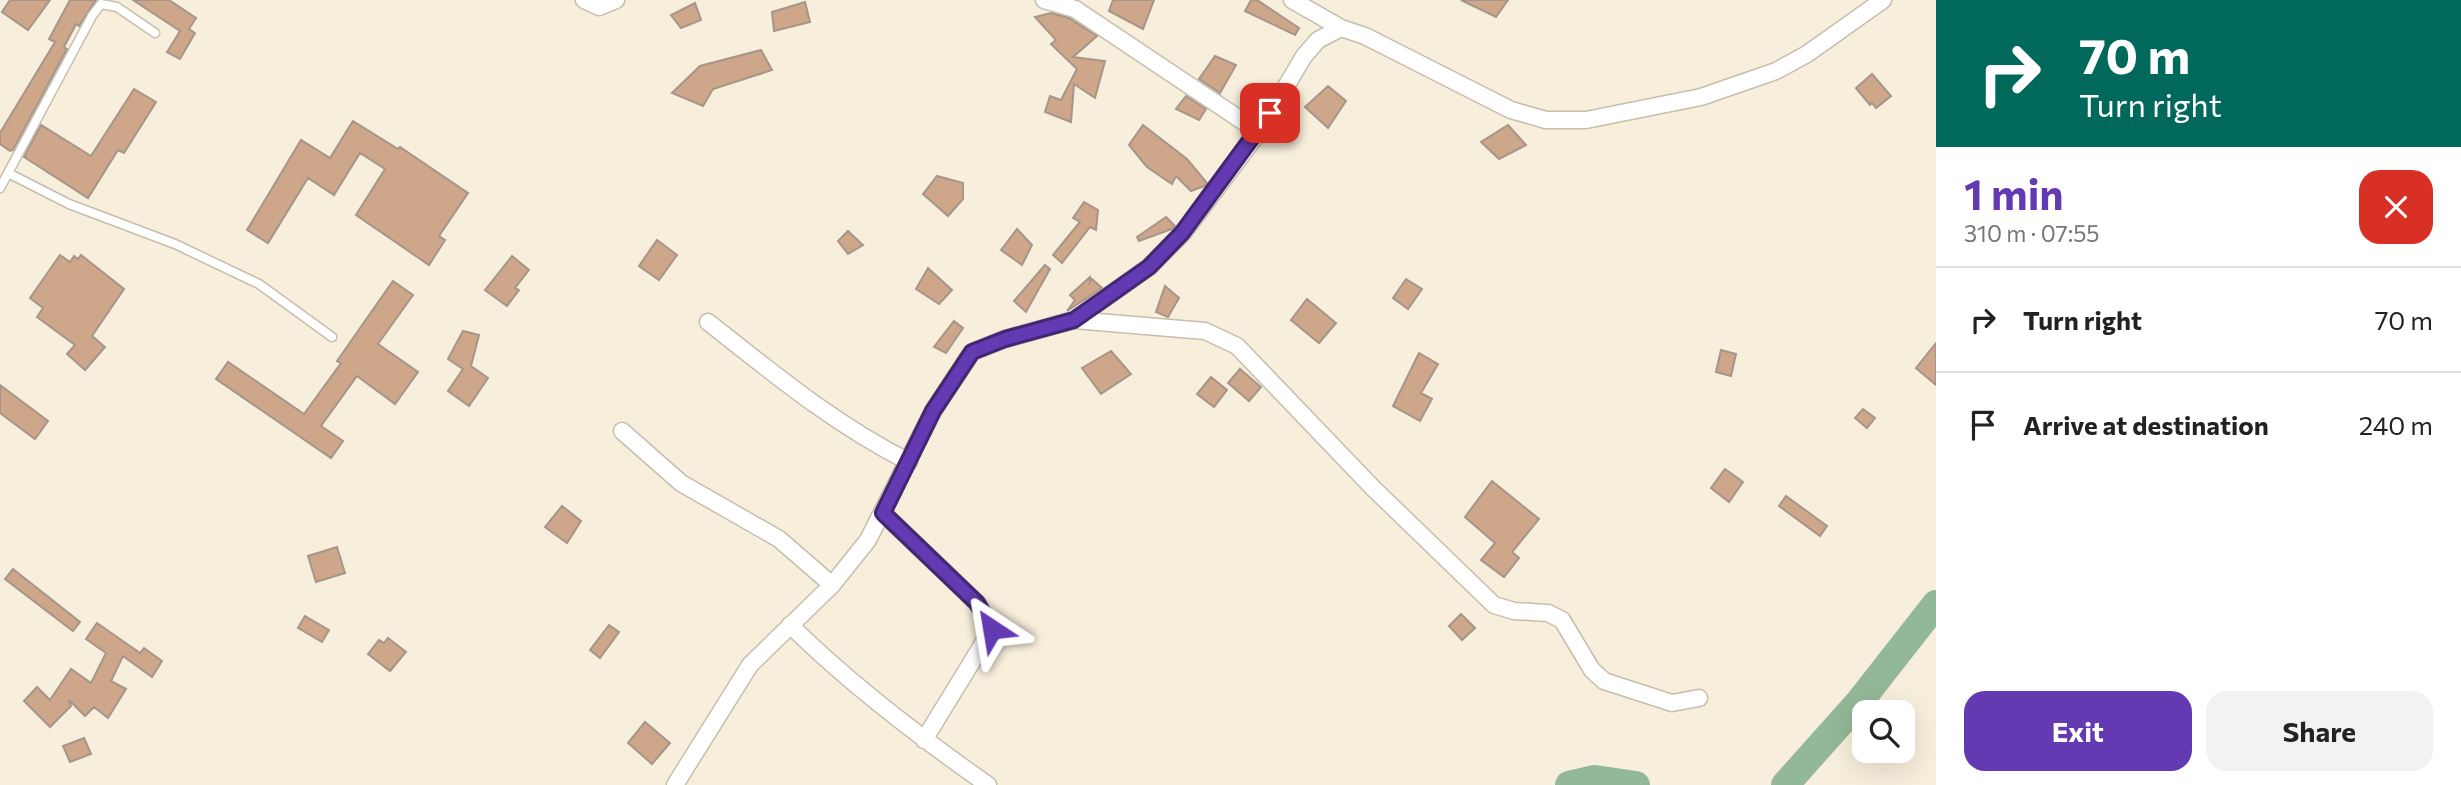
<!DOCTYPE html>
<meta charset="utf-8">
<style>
:root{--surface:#fff;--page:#f2f2f2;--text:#222;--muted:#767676;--line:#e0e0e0;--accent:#643ab2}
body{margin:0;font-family:Commissioner,sans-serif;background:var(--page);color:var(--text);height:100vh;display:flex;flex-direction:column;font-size:26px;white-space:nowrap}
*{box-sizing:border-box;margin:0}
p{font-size:23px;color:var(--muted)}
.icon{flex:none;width:38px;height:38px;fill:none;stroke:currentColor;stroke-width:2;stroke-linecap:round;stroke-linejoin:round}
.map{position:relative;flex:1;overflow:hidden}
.panel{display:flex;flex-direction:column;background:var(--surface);width:525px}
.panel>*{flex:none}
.banner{background:#00695c;color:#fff;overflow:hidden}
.tools{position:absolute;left:1852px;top:700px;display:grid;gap:14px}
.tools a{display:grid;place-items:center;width:63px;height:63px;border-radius:14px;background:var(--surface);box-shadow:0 7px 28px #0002;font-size:35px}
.pin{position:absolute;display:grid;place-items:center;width:60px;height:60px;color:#fff;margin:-30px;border-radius:14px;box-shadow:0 4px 10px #0006}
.me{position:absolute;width:77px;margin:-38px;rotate:327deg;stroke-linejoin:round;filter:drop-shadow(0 0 5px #0008)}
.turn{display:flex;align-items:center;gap:24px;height:147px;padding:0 28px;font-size:32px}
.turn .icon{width:91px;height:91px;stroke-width:2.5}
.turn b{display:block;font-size:49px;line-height:60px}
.round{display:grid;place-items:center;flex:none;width:74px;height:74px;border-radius:21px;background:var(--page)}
.headline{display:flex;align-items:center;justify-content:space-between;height:119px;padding:0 28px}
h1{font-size:42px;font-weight:700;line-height:52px;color:var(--accent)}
.primary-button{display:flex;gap:14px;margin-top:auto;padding:14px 28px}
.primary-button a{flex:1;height:80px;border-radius:21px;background:var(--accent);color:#fff;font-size:28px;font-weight:700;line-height:80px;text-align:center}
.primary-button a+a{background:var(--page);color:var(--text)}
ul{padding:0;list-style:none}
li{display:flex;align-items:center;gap:21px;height:105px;padding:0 28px;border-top:2px solid var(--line)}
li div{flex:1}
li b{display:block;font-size:26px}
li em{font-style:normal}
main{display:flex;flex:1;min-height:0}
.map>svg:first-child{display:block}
</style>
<main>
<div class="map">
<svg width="1936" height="785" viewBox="0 0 1936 785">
<rect width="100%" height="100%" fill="#f7eedb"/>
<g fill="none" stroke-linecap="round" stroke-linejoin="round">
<path stroke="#93b897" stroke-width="28" d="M 1569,785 L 1595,779 L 1636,785
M 1785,785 L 1860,701 L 1936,604"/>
</g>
<path fill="#cea689" stroke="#a69589" stroke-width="2" d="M 10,0 L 50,0 L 28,30 L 2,12 Z
M 70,0 L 96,0 L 79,26 L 76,24 L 64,47 L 67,49 L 13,150 L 10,151 L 0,144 L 0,133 L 55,42 L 49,39 Z
M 133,0 L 169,0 L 196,18 L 189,29 L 195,33 L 180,59 L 167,52 L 180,31 Z
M 1113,0 L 1154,0 L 1143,29 L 1109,11 Z
M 1251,0 L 1257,0 L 1299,28 L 1295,35 L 1245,11 Z
M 1461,0 L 1508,0 L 1496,17 Z
M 805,2 L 810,22 L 774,31 L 772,12 Z
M 695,3 L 701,20 L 681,28 L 671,15 Z
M 1051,13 L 1069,18 L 1097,36 L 1073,57 L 1105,61 L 1095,98 L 1074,84 L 1071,122 L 1045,112 L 1050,96 L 1061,100 L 1077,69 L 1051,44 L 1056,40 L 1035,17 Z
M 761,50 L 772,70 L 713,89 L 703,106 L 672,93 L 700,66 Z
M 1215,56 L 1236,65 L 1220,93 L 1199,79 Z
M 1872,74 L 1891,96 L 1876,108 L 1872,103 L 1870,105 L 1856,88 Z
M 1328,86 L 1346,101 L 1328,128 L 1305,107 Z
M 134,89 L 156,102 L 124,153 L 118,150 L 88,198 L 24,157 L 41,125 L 91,156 Z
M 1186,96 L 1206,109 L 1199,120 L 1176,109 Z
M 353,121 L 398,149 L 400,147 L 468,193 L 439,236 L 445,240 L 429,265 L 356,215 L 385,169 L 360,153 L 334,195 L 308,178 L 268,243 L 247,230 L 301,140 L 330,158 Z
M 1143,125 L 1187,159 L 1207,183 L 1205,186 L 1191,191 L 1176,176 L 1172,184 L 1147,167 L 1129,145 Z
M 1508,125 L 1526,145 L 1499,159 L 1481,142 Z
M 937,176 L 963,183 L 963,199 L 948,216 L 923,194 Z
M 1084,202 L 1098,210 L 1096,230 L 1090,227 L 1062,263 L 1053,255 L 1080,222 L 1073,218 Z
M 1166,217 L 1175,226 L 1172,229 L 1139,241 L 1137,237 Z
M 1017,229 L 1032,245 L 1022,265 L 1001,250 Z
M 848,231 L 863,245 L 848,254 L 838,241 Z
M 657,240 L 677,255 L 659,280 L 639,266 Z
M 60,255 L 70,262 L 74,256 L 78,259 L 81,255 L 124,289 L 92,336 L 105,347 L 85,370 L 67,354 L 75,345 L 37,317 L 43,308 L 30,298 Z
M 512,256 L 529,270 L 515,288 L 519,290 L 507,306 L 485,290 Z
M 1045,265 L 1050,269 L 1026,312 L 1014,301 Z
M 928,268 L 952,290 L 939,304 L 916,289 Z
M 1090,277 L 1090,282 L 1092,279 L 1102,288 L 1067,311 L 1075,300 L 1070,295 Z
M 1406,279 L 1422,289 L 1408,309 L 1393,298 Z
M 393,281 L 413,295 L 378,344 L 418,372 L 395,404 L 357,376 L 321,426 L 343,441 L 331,458 L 216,379 L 228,362 L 304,414 L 341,363 L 337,361 Z
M 1165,286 L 1179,298 L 1168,317 L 1156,312 Z
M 1307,299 L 1336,323 L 1319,343 L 1291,320 Z
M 954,321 L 963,328 L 946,353 L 934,347 Z
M 463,331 L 479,335 L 471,366 L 488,378 L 469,406 L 448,391 L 463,369 L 448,359 Z
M 1936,343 L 1936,385 L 1916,368 Z
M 1721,350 L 1736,354 L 1731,376 L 1716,372 Z
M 1111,351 L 1131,374 L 1101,394 L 1082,368 Z
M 1419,353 L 1438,364 L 1421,393 L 1432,399 L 1420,421 L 1393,406 Z
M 1240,369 L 1261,387 L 1249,401 L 1228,383 Z
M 1211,377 L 1227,390 L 1214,407 L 1197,394 Z
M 0,385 L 48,421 L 35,439 L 0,413 Z
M 1863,409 L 1875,418 L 1867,428 L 1855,418 Z
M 1725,469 L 1743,482 L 1729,502 L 1711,488 Z
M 1492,481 L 1539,519 L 1512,552 L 1519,558 L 1504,577 L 1481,560 L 1495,543 L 1465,517 Z
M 1786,496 L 1827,526 L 1820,536 L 1779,506 Z
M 562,506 L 581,521 L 567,543 L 545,527 Z
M 337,547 L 345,573 L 316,582 L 308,556 Z
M 13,569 L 80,622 L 73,631 L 5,579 Z
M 1461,614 L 1475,628 L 1462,640 L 1449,626 Z
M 305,616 L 329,630 L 322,642 L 298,628 Z
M 97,623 L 140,653 L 144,648 L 162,661 L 152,677 L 123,656 L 111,681 L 126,689 L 108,718 L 94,707 L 85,716 L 69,700 L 71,706 L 50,727 L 24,701 L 37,687 L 50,700 L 71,669 L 91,683 L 106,653 L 86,639 Z
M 609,625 L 619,632 L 600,658 L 590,650 Z
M 388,638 L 406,652 L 390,671 L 368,654 L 379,640 L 384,643 Z
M 645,722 L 670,743 L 652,764 L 628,743 Z
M 84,738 L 91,754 L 70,762 L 63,746 Z"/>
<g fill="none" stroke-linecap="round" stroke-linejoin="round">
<defs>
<path id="service" d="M 8,173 L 69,204 L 175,244 L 259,284 L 332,337
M 0,188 L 92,16 L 101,4 L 117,7 L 155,33"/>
<path id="minor" d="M 584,0 L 599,7 L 616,0
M 1044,0 L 1075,9 L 1259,132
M 1292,0 L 1341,28
M 1074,320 L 1205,331 L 1237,346 L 1372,487 L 1494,605 L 1514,611 L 1548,613 L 1562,620 L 1592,670 L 1604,681 L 1672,703 L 1699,698
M 708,322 C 774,374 834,424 909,462
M 622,431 L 681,483 L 779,539 L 832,585
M 883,513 L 977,603 L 992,629 L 924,740
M 790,625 C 851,685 918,736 988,785
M 675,785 L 750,665 L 832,585 L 868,540 L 933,411 L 972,352 L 1005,339 L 1074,320 L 1149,267 L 1183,233 L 1259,132 L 1304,56 L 1318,40 L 1341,28 L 1365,36 L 1511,110 L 1546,120 L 1586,120 L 1701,97 L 1776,71 L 1807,54 L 1883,0"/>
</defs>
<use href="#service" stroke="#c6beac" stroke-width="11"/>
<use href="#minor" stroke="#c6beac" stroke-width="19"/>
<use href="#service" stroke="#fff" stroke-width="8"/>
<use href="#minor" stroke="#fff" stroke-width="16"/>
</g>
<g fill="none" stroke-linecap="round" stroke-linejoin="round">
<defs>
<path id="route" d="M 992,629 L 977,603 L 883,513 L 933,411 L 972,352 L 1005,339 L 1074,320 L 1149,267 L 1182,233 L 1270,113"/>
</defs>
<use href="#route" stroke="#412674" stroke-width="18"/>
<use href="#route" stroke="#643ab2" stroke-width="12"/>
</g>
</svg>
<div class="tools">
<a><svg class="icon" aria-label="search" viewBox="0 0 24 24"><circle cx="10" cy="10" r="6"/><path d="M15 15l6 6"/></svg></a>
</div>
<div class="pin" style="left:1270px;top:113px;background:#d93025"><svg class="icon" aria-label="arrive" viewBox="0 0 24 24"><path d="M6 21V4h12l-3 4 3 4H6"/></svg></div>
<svg class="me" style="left:992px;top:629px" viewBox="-20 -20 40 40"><path d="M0-17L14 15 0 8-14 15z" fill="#643ab2" stroke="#fff" stroke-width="4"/></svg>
</div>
<section class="panel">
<div class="banner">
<div class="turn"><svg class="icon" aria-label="right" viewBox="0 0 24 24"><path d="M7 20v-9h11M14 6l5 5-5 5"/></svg><div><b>70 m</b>Turn right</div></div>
</div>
<div class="headline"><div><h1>1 min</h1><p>310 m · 07:55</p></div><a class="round" style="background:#d93025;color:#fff"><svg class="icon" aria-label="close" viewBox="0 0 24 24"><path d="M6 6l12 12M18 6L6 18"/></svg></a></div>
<ul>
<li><svg class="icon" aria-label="right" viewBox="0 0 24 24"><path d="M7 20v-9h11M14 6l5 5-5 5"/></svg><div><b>Turn right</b></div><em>70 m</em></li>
<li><svg class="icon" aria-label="arrive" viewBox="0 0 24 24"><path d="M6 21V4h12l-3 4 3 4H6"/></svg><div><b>Arrive at destination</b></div><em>240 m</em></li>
</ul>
<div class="primary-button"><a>Exit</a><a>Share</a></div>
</section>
</main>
